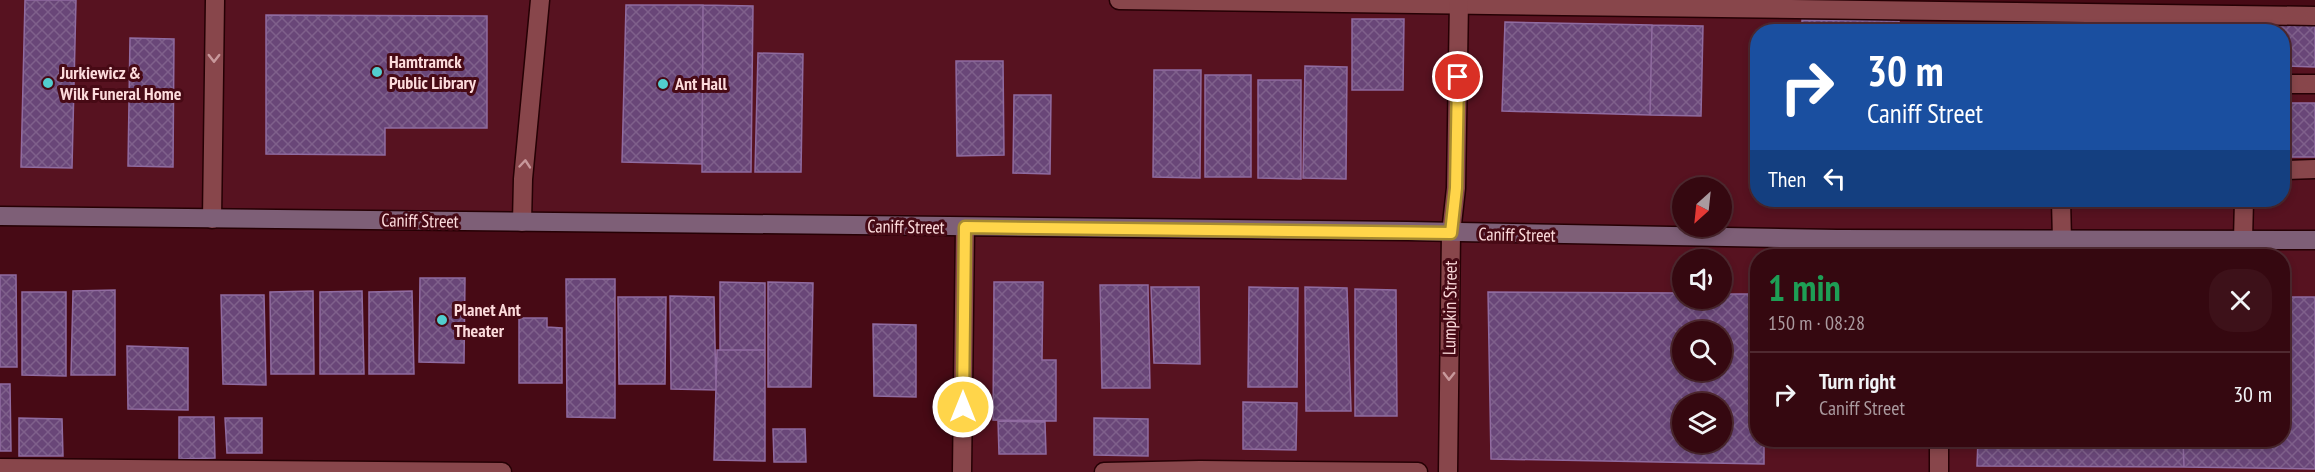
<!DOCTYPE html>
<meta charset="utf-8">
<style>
:root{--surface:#350810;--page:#3d1119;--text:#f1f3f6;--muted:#aa9a9f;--line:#4f2930}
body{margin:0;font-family:"PT Sans Narrow",sans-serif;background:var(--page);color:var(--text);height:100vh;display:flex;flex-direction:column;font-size:22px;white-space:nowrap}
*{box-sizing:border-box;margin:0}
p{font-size:20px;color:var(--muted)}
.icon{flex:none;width:33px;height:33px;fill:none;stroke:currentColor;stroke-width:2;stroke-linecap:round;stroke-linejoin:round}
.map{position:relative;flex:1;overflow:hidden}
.details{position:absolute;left:1750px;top:249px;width:540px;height:198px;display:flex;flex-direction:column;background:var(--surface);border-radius:24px;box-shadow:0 3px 9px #0003,0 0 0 2px var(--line)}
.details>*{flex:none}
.banner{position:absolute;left:1750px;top:24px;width:540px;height:183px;border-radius:24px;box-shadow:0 3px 9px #0003,0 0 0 2px var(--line);background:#1a4fa0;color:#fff;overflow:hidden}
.needle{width:39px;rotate:207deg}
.buttons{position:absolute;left:1672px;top:177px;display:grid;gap:12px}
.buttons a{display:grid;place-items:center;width:60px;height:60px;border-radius:50%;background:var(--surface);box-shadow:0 3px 9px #0003,0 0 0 2px var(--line);font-size:30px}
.pin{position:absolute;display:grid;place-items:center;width:51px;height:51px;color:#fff;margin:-26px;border:3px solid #fff;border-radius:50%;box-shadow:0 2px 6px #0007}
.me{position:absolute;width:66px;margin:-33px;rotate:0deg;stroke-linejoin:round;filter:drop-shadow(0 0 4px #0008)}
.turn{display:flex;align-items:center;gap:21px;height:126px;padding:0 18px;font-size:27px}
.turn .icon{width:78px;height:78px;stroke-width:2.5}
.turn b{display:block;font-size:42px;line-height:51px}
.then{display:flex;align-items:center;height:57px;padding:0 18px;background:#0003;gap:12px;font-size:22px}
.round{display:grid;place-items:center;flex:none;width:63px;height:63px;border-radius:24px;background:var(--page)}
.headline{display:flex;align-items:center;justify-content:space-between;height:102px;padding:0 18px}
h1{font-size:36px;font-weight:800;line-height:45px;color:#1e9e55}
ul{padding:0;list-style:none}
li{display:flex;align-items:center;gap:18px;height:84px;padding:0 18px;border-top:2px solid var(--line)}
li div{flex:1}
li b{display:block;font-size:22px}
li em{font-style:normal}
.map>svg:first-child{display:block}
</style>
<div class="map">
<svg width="2315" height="472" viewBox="0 0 2315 472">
<defs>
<pattern id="building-cross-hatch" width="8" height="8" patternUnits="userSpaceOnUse" patternTransform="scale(1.5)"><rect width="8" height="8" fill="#694678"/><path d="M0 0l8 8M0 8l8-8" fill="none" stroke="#7f608b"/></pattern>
</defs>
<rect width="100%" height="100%" fill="#470a15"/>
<path fill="#571220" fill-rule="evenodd" d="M 0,0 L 1904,0 L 2315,13 L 2315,472 L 962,472 L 965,228 L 0,216 ZM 1758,32 L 2283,32 L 2283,200 L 1758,200 ZM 1683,188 L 1722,188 L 1722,226 L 1683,226 ZM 1758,256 L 2283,256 L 2283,440 L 1758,440 ZM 1683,260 L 1722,260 L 1722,298 L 1683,298 ZM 1683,332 L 1722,332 L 1722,370 L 1683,370 ZM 1683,404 L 1722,404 L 1722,442 L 1683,442 Z"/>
<path fill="url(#building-cross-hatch)" stroke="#906ba0" stroke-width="1.5" fill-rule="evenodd" d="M 25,0 L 76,0 L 72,168 L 21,167 Z
M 626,5 L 703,5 L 702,164 L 622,162 Z
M 703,5 L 753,6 L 751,172 L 702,172 Z
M 266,15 L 487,16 L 487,128 L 385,128 L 385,155 L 266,154 Z
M 2199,18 L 2315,19 L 2315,67 L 2283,66 L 2283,32 L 2199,32 Z
M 1352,19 L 1404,19 L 1403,90 L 1352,90 Z
M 1802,20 L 1899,21 L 1899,32 L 1802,32 Z
M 1505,22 L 1652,25 L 1650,115 L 1502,111 Z
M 1652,25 L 1703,26 L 1701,116 L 1650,115 Z
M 130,38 L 174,39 L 173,167 L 128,166 Z
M 758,53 L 803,54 L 801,172 L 755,172 Z
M 956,61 L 1003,61 L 1004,155 L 957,156 Z
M 1305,66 L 1347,67 L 1346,179 L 1303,178 Z
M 1154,70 L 1201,70 L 1200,178 L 1153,177 Z
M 1205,75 L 1251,75 L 1251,177 L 1205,177 Z
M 1258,80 L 1301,80 L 1301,179 L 1258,178 Z
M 1014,95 L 1051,95 L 1050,174 L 1013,173 Z
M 2283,103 L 2315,103 L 2315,157 L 2283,157 Z
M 0,275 L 16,275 L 17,367 L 0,367 Z
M 420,278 L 465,278 L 464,363 L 419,362 Z
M 566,279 L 615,279 L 615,418 L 567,417 Z
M 720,282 L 765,283 L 765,350 L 720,350 Z
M 768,282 L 813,283 L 811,387 L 768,387 Z
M 994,282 L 1043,282 L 1042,360 L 1056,360 L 1056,421 L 993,420 Z
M 1100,285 L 1148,285 L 1150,388 L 1102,388 Z
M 1151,287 L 1199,287 L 1200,364 L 1154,363 Z
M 1249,287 L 1298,288 L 1297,387 L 1248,387 Z
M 1305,287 L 1347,288 L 1351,411 L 1306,411 Z
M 1355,289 L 1396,290 L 1397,416 L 1355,416 Z
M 115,290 L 115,375 L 71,375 L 73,291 Z
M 313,291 L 314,374 L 271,374 L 270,292 Z
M 362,291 L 364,374 L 320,374 L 320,292 Z
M 412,291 L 414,374 L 369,374 L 369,292 Z
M 22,292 L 66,292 L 66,376 L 22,375 Z
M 1488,292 L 1683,293 L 1683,298 L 1722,298 L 1722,294 L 1758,294 L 1758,440 L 1764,440 L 1764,464 L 1491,459 ZM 1683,332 L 1722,332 L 1722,370 L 1683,370 ZM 1683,404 L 1722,404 L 1722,442 L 1683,442 Z
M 221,295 L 264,295 L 266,385 L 223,384 Z
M 670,296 L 714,297 L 716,390 L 671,389 Z
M 618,297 L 666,297 L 665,384 L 619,384 Z
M 2283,297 L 2315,297 L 2315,469 L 2184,467 L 2183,440 L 2283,440 Z
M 519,318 L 547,318 L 547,327 L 562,328 L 562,383 L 519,383 Z
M 873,324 L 916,325 L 916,397 L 874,396 Z
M 127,346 L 188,348 L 188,410 L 128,409 Z
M 717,350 L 765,350 L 765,461 L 714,460 Z
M 0,384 L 10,384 L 11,451 L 0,451 Z
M 1243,402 L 1297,403 L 1296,450 L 1243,449 Z
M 179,417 L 214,417 L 215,458 L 179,459 Z
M 19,418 L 62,419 L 63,456 L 19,456 Z
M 225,418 L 262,418 L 262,453 L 227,453 Z
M 1094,418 L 1148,419 L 1148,456 L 1094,455 Z
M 998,421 L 1045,422 L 1046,454 L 999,454 Z
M 773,429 L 805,429 L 806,462 L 774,462 Z
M 1978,440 L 2183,440 L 2184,467 L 1977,466 Z"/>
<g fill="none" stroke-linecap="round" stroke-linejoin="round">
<defs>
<path id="lane" d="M 1119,0 L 2315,16
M 2283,84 L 2315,84
M 2283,170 L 2315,169
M 2061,200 L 2062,240
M 212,219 L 215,0
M 522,222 L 523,179 L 540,0
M 2243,240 L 2244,200
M 0,468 L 502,472
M 1104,472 L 1200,470 L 1418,472"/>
<path id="street" d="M 1940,240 L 1940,256
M 962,472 L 965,227
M 1448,472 L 1451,233 L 1456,188 L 1459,0
M 1939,472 L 1939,440"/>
<path id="secondary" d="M 0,216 L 1407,231 L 1837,239 L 2315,240"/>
</defs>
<use href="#lane" stroke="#250004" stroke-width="21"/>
<use href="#street" stroke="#250004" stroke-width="21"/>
<use href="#secondary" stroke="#250004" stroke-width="21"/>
<use href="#lane" stroke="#88464b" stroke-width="18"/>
<use href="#street" stroke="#88464b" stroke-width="18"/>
<use href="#secondary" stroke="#7e5f77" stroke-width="18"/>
</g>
<defs><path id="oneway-chevron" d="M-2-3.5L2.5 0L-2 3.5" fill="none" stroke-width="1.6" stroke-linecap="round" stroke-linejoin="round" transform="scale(1.5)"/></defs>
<g stroke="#c8989b">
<use href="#oneway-chevron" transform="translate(214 58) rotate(90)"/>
<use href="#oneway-chevron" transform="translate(525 164) rotate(-85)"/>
<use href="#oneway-chevron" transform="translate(1449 376) rotate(91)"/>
</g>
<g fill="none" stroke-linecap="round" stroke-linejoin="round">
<defs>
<path id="route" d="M 963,407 L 965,227 L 1451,233 L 1456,188 L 1458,77"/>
</defs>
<use href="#route" stroke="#a68a30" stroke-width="15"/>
<use href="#route" stroke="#ffd54a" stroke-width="10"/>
</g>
<g fill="#52cdce" stroke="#470a15" stroke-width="2">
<circle cx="377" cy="72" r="6"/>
<circle cx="48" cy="83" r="6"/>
<circle cx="663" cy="84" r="6"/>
<circle cx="442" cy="320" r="6"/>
</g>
<g text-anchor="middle" stroke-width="6" stroke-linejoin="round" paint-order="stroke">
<g font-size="18" font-weight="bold" fill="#fcdbdc" stroke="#470a15" text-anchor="start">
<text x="389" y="68">Hamtramck<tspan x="389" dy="21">Public Library</tspan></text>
<text x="60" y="79">Jurkiewicz &amp;<tspan x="60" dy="21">Wilk Funeral Home</tspan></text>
<text x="675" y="90">Ant Hall</text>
<text x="454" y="316">Planet Ant<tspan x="454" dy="21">Theater</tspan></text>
</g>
<g font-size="18" fill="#fcdbdc" stroke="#470a15">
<text transform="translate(420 221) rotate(1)" y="6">Caniff Street</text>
<text transform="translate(906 227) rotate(1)" y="6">Caniff Street</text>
<text transform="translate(1517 235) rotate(1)" y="6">Caniff Street</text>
<text transform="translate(1450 308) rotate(-89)" y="6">Lumpkin Street</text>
</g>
</g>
</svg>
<div class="buttons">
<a><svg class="needle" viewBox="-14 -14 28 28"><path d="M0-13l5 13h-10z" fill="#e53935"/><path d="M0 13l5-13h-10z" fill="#aa9a9f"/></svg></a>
<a><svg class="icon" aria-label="sound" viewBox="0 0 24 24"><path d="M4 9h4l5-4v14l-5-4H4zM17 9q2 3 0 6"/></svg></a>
<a><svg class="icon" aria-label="search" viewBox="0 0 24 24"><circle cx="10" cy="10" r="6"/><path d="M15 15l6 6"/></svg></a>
<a><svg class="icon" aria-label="layers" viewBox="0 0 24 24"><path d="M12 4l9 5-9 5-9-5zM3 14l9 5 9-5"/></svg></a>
</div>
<div class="pin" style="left:1458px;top:77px;background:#d93025"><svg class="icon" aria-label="arrive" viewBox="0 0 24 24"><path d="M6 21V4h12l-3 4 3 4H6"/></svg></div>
<svg class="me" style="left:963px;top:407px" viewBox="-20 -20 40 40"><circle r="17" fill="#ffd54a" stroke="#fff" stroke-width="3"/><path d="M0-11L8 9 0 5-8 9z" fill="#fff"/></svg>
<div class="banner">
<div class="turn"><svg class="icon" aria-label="right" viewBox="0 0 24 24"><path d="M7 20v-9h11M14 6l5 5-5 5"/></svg><div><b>30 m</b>Caniff Street</div></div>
<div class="then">Then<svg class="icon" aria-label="left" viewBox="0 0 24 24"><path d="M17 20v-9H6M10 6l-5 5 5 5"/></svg></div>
</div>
<section class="details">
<div class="headline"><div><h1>1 min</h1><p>150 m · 08:28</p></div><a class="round"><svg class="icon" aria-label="close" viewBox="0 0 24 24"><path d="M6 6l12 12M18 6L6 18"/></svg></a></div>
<ul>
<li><svg class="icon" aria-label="right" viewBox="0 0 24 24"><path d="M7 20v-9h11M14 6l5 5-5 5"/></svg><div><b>Turn right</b><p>Caniff Street</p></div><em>30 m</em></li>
</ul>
</section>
</div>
